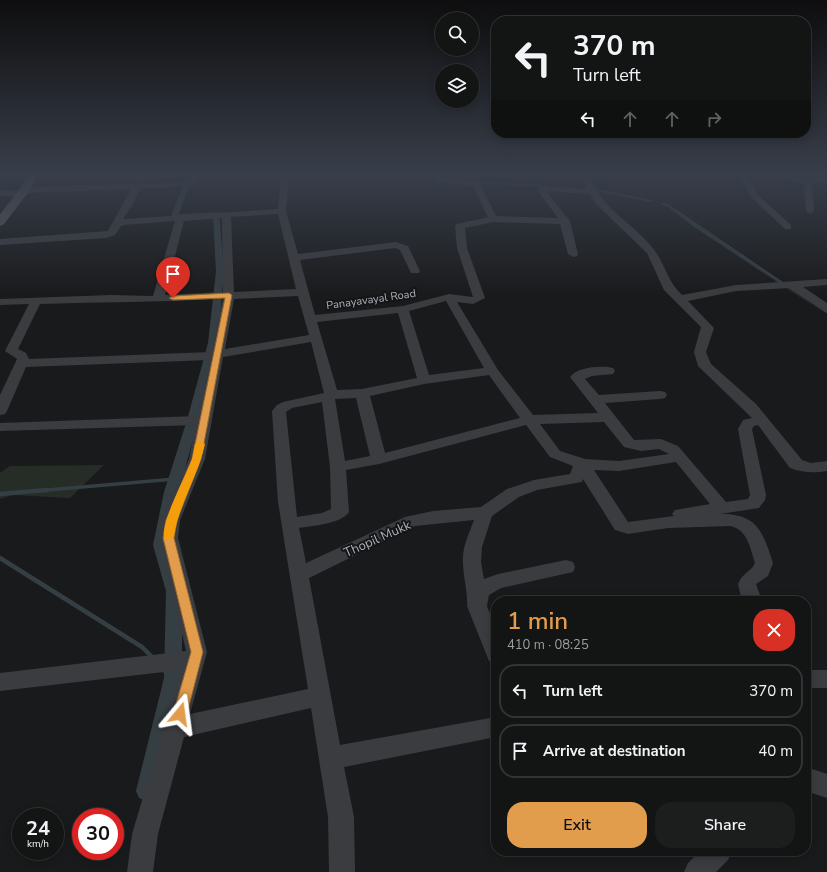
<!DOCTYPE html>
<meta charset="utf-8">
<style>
:root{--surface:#131414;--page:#1c1d1d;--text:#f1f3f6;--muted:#9d9ea0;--line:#323334;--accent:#e19d4b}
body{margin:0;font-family:"Nunito Sans",sans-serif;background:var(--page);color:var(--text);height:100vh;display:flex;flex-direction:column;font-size:15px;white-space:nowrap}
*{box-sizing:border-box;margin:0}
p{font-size:13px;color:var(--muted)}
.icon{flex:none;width:22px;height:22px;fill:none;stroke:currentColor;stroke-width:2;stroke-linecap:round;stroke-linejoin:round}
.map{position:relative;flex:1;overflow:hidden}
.details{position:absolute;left:491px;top:596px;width:320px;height:260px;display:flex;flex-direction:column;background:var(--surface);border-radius:16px;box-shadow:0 2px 10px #0003,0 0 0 1px var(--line)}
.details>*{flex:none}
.guide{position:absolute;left:491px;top:16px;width:320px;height:122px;border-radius:16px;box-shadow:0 2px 10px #0003,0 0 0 1px var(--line);background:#131414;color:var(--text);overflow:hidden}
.tools{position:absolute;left:435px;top:12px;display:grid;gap:8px}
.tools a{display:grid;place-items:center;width:44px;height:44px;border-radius:50%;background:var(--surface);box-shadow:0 2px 10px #0003,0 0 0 1px var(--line);font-size:20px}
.speed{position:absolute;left:12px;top:808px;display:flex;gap:8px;font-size:20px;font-weight:700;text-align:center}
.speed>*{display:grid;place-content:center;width:52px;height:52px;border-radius:50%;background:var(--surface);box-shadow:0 2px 10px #0003,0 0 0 1px var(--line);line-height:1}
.speed small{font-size:10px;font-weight:400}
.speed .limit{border:6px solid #d22;background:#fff;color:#111}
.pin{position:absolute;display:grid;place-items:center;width:34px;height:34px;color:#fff;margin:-41px -17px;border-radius:50% 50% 50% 0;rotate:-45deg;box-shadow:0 0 4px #0007}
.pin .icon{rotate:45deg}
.me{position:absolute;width:44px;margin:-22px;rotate:16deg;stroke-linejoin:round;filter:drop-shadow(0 0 3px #0008)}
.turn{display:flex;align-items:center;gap:14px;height:84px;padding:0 16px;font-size:18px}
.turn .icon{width:52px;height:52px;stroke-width:2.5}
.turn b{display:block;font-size:28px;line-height:34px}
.lanes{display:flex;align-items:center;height:38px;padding:0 16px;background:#0003;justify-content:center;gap:20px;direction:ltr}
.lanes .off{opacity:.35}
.round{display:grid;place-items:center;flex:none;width:42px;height:42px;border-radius:16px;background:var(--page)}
.overview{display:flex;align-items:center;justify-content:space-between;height:68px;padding:0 16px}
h1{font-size:24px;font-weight:600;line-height:30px;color:var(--accent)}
.primary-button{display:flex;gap:8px;margin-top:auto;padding:8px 16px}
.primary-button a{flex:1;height:46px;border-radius:16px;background:var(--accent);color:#111;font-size:16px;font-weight:600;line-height:46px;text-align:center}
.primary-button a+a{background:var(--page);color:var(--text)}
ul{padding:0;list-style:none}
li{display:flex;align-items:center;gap:12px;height:54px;margin:0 8px 6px;padding:0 8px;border:2px solid var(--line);border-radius:16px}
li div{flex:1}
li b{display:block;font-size:15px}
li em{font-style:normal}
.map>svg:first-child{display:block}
</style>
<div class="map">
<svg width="827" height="872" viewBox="0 0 827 872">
<rect width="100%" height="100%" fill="#191a1b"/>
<path fill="#262d26" d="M 104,465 L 70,498 L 12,495 L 0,499 L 0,473 L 10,466 Z"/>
<path fill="#343e43" d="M 615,195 L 665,204 L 827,315 L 693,226 L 664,204 Z"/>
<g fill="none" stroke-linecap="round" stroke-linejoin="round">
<path stroke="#343e43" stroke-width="2" d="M 482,183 L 546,186
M 596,190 L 652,201
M 662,204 L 668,205 L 743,256"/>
<path stroke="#343e43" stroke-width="2.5" d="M 741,255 L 781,282
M 789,287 L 827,312"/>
<path stroke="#343e43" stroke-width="3.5" d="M 36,491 L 175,479"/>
<path stroke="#343e43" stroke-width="4.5" d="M 0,494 L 47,490
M 0,558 L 142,647 L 153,658"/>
<path stroke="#343e43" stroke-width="5.5" d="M 164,670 L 173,678"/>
<path fill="#343e43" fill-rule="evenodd" d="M 187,174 L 193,174 L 179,214 L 219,212 L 224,271 L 218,343 L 199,420 L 178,492 L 167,545 L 182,591 L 182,678 L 156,791 L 153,798 L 146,801 L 139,798 L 136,791 L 164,678 L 166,591 L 153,545 L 164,492 L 187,420 L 208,343 L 216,271 L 213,216 L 175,218 L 171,216 Z"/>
<path fill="#3b3c40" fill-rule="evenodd" d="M 138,174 L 146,174 L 142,184 L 187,182 L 193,174 L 201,174 L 193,186 L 190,186 L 140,189 L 134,202 L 123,219 L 278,209 L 281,174 L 289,174 L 286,211 L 298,254 L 396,242 L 408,246 L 420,271 L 419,273 L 411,273 L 400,250 L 395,248 L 300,260 L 315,315 L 403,306 L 449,294 L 473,297 L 457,248 L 455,226 L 457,224 L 488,217 L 473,186 L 436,182 L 432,174 L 440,174 L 442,178 L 479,182 L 496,216 L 558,218 L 537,190 L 543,186 L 587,189 L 582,174 L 590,174 C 601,211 634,222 655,251 C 666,266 667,281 682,295 L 736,285 L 827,279 L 827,285 L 803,287 L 827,303 L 827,311 L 790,288 L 736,291 L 688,301 L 714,328 L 706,352 L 711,364 L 756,404 L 802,460 L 811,463 L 827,461 L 827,471 C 814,473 803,473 790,468 L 758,425 L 754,426 L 752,429 L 766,495 L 765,500 L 759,508 L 720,514 C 757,513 763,532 773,563 L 768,576 L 756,584 L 762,601 L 742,601 L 738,584 C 743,572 752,571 755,563 C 750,548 748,530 730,526 L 668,528 L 628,534 L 615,530 L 583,479 L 582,482 L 576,483 L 537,490 L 519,497 L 492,516 L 482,547 L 481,562 L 484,579 L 498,574 L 566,560 L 573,562 L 575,567 L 573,572 L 501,588 L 489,595 L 487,606 L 496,629 L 496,664 L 489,661 L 467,606 C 468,592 463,577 463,562 C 462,547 469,534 474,520 L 415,526 L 309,578 L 340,745 L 496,717 L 496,737 L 344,767 L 354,817 L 355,872 L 329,872 L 328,817 L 311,708 L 184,737 L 158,834 L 153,872 L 127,872 L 132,834 L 181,670 L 0,691 L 0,673 L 186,651 L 160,538 L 162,520 L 189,459 L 196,425 L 0,431 L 0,423 L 198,416 L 210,360 L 26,367 L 7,411 L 5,414 L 0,415 L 0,395 L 17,359 L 5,351 L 29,304 L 0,305 L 0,299 L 111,295 L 153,296 L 175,221 L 124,225 L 121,226 L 115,235 L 106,238 L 0,245 L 0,239 L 108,231 L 131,189 L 25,193 L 25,196 L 22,197 L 0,196 L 0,190 L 22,191 L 22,188 L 25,187 L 134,184 ZM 546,191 L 590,194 L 595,203 L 647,253 L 664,290 L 701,327 L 694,352 L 698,366 L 752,418 L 743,420 L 738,429 L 750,495 L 748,499 L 726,502 L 678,446 L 661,439 L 634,440 L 605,403 L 660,399 L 665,398 L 667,395 L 665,392 L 660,391 L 599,395 L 585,379 L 592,376 L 613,374 L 615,371 L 613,368 C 602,365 577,367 570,377 L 598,413 L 533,415 L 498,370 L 457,302 L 473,304 L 485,298 L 467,248 L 465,228 L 493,222 L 560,224 L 568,254 L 573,257 L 577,256 L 578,254 L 570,221 ZM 278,214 L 296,289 L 234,292 L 231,217 ZM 222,218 L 223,292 L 165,295 L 184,221 ZM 298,296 L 309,335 L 225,349 L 234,299 ZM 223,299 L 211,352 L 29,359 L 26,353 L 18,349 L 40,304 C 101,302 162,302 223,299 ZM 446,301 L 484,368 L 429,375 L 409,311 ZM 398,313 L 417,378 L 362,389 L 337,390 L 317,322 ZM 311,342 L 324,393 L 283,402 L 277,405 L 272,411 L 278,502 L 308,689 L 190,714 L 207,652 L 178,538 L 180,520 L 205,459 L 223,357 ZM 489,375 L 520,418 L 385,453 L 370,396 L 424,384 ZM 356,398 L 370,456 L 345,461 L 335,399 ZM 322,402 L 330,467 L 331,509 L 322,513 L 297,517 L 286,412 L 292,408 ZM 604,422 L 624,447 L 641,451 L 659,449 L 669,454 L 619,461 L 585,459 L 560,451 L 540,424 ZM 526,425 L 550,457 L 573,466 L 570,474 L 534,480 L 507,489 L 481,507 L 433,511 L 405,517 L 306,563 L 299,528 C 312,526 341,524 349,512 L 346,470 L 379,464 ZM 676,462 L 710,504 L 675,510 L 672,514 L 674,516 L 628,522 L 594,470 L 619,471 Z
M 738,174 L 746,174 L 758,195 L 791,225 L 791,229 L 785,229 L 752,198 Z
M 755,174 C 779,174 803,179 827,178 L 827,182 L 812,183 L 814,211 L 810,214 L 806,211 L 804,183 Z
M 806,670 L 827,670 L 827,688 L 806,688 Z
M 806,767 L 827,774 L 827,798 L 806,791 Z
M 700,851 L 732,851 L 728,860 L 716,872 L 684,872 L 688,863 Z"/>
<path fill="#575a5f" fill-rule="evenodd" d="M 28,174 L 38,174 L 30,190 L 4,224 L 0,226 L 0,214 L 20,189 Z"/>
</g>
<linearGradient id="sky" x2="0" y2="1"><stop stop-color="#0e0e0f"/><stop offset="0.59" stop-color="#383e4a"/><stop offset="1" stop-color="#383e4a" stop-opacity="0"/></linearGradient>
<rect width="827" height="296" fill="url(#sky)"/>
<path fill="#e19d4b" stroke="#926631" d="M 229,293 L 232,295 L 201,459 L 177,520 L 174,538 L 203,652 L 187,714 L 185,719 L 180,721 L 175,719 L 173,714 L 191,652 L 163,538 L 166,520 L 192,459 L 225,298 L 173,300 L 169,298 L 173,296 Z"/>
<path fill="#f59e0b" d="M 200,441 L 205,444 C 198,476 179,504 174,536 L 169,540 L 165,539 C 158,527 187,474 192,459 C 193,455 194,449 195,444 Z"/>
<g text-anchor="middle" stroke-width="4" stroke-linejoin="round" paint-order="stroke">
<g font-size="11" fill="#adb2ba" stroke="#141516">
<text transform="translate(371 299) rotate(-8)" y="4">Panayavayal Road</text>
</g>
<g font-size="13" fill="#adb2ba" stroke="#141516">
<text transform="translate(377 538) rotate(-24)" y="5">Thopil Mukk</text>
</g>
</g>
</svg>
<div class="tools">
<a><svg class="icon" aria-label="search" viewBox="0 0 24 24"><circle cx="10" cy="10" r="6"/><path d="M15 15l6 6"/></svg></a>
<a><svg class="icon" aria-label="layers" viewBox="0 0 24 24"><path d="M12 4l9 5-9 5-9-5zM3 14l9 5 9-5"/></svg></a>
</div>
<div class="speed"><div>24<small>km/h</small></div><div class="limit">30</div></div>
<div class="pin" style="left:173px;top:298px;background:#d93025"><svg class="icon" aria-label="arrive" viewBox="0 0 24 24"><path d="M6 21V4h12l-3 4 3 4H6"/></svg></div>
<svg class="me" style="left:180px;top:714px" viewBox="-20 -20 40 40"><path d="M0-17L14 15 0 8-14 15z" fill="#e19d4b" stroke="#fff" stroke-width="4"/></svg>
<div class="guide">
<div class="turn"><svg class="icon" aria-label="left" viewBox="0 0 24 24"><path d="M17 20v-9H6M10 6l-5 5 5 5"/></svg><div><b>370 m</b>Turn left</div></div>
<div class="lanes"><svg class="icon" aria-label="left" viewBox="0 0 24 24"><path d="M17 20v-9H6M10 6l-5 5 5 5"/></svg><svg class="icon off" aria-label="ahead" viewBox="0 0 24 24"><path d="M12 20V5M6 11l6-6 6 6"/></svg><svg class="icon off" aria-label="ahead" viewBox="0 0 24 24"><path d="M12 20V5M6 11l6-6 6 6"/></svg><svg class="icon off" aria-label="right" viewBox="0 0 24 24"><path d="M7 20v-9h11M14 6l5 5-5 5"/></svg></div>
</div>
<section class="details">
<div class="overview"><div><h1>1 min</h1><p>410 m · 08:25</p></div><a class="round" style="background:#d93025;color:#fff"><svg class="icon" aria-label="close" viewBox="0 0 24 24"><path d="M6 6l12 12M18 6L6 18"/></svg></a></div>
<ul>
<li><svg class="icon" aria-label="left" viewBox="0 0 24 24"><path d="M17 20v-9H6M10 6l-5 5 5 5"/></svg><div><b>Turn left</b></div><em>370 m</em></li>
<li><svg class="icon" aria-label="arrive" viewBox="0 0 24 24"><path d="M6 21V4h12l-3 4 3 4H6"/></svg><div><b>Arrive at destination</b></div><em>40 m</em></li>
</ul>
<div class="primary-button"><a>Exit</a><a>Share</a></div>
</section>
</div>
